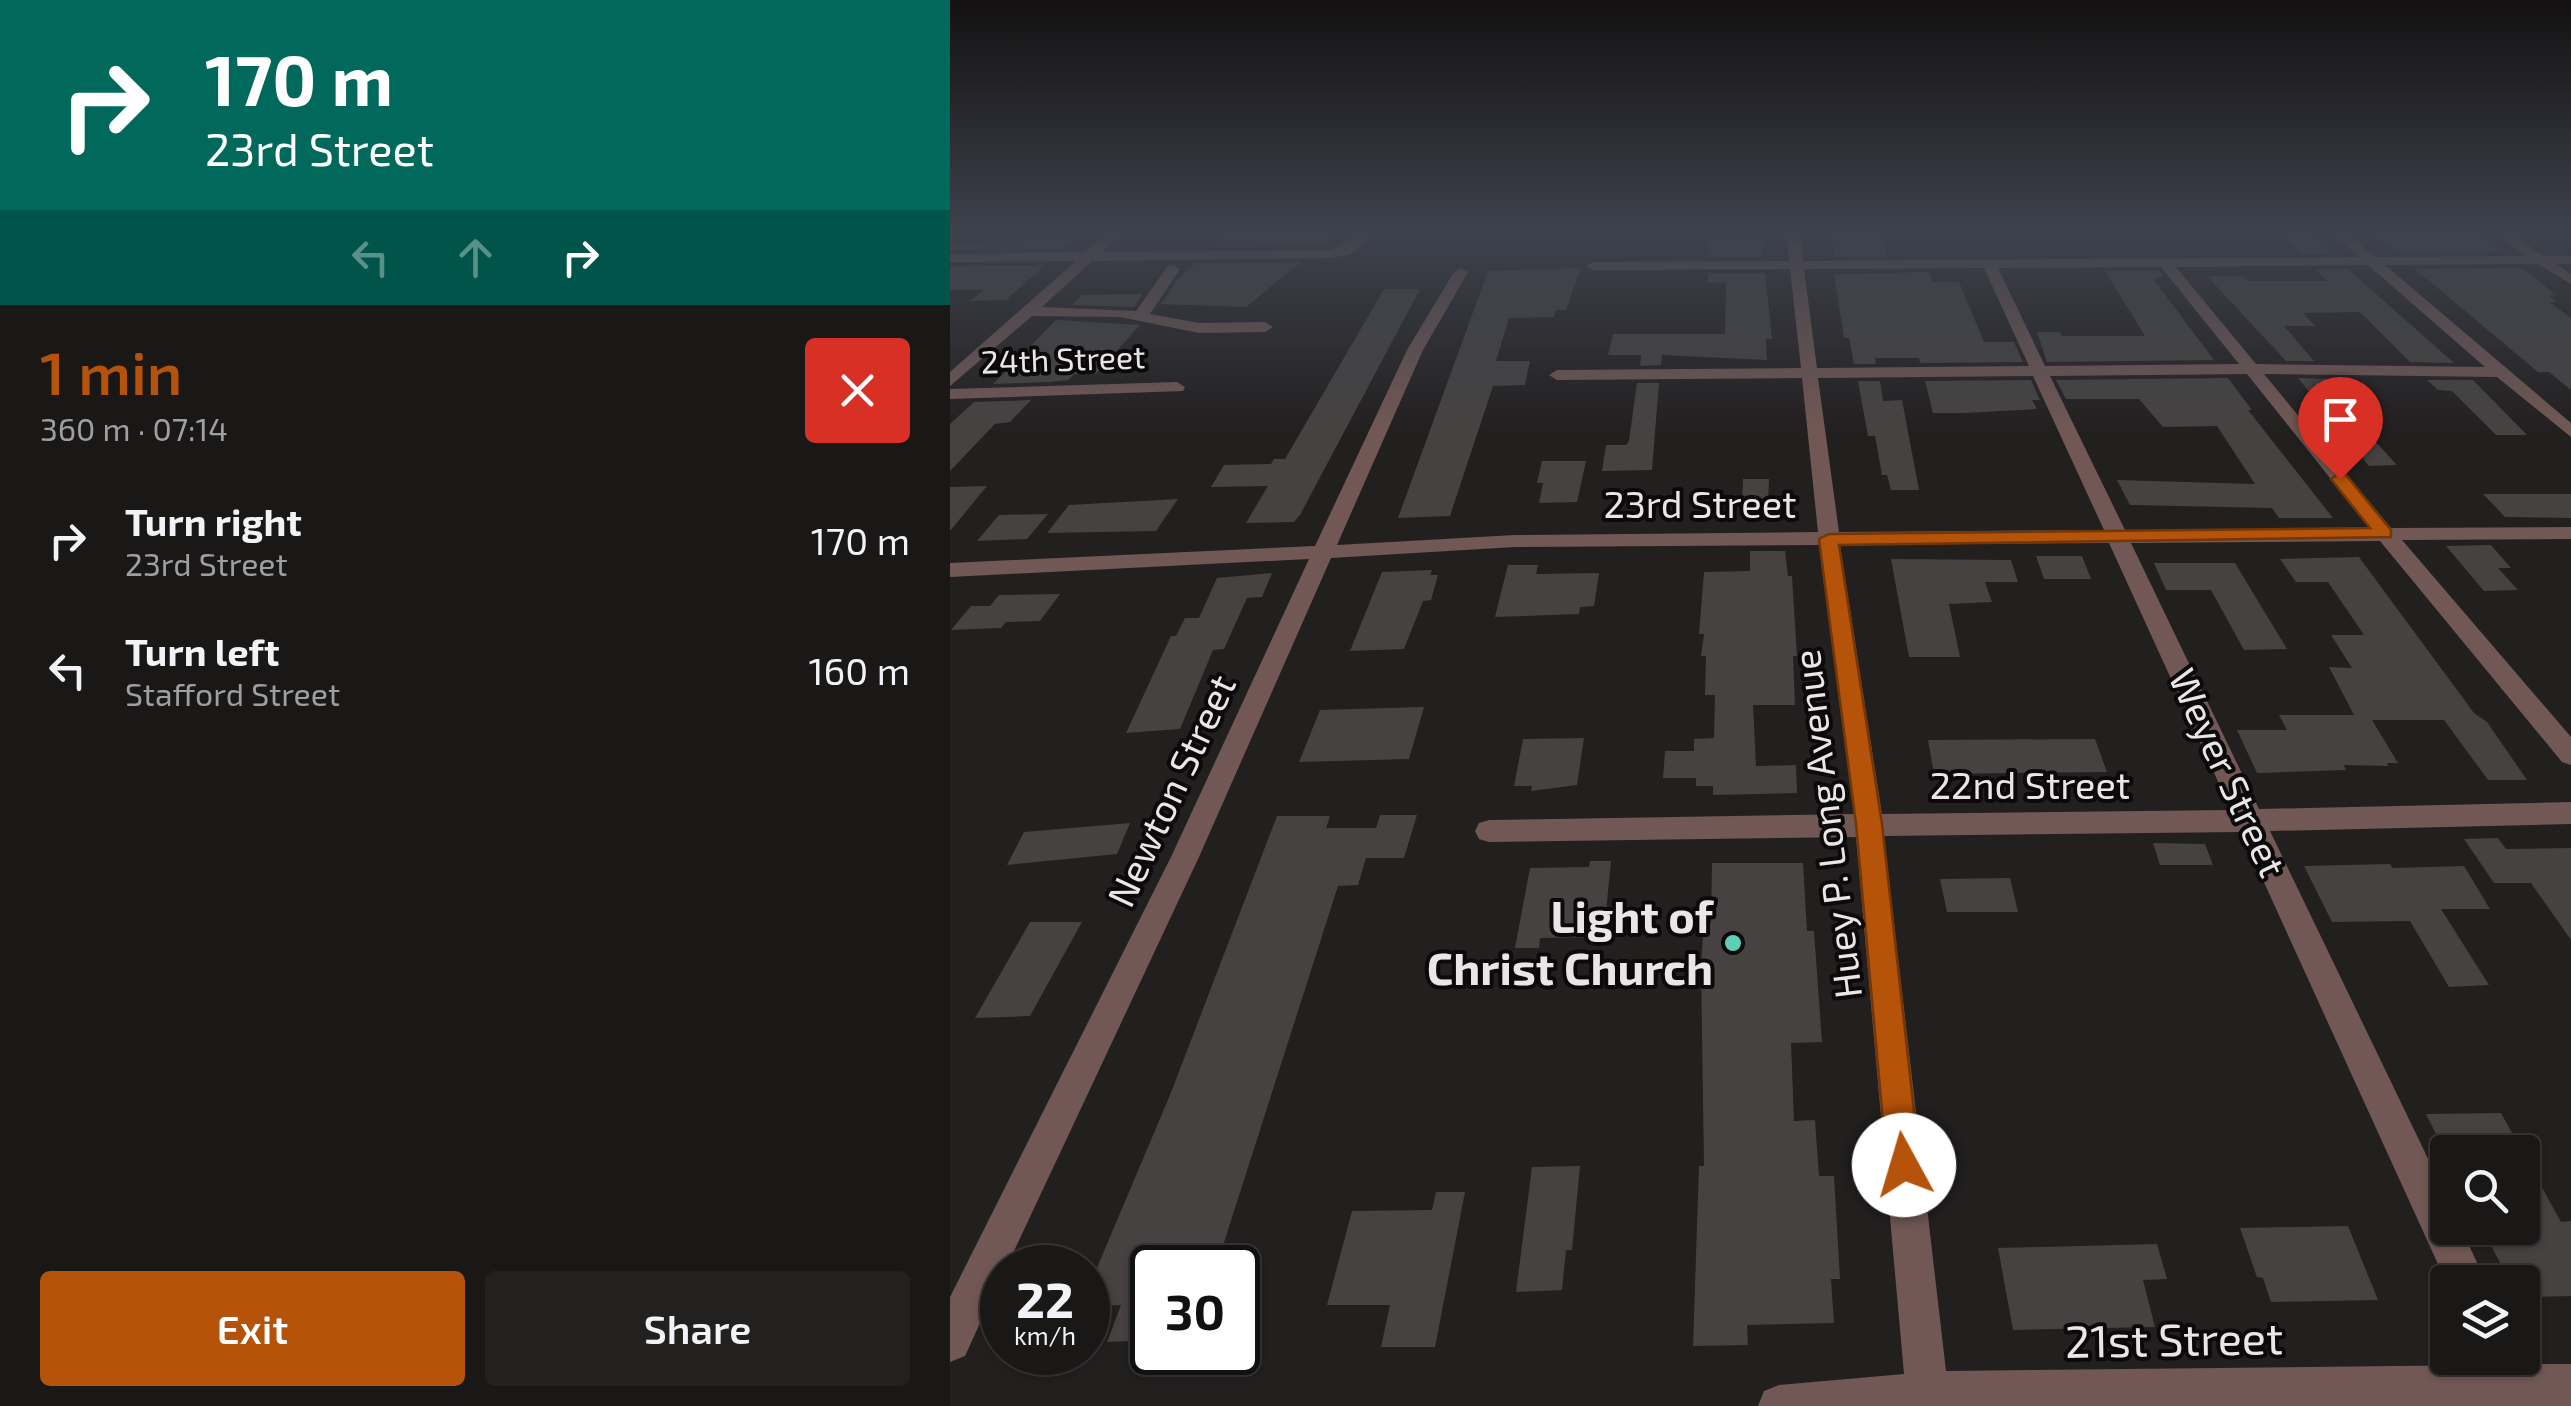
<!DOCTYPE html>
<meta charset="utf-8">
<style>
:root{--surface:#1a1717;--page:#232020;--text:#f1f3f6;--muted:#9f9fa1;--line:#383636;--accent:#b45309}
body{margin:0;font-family:"Exo 2",sans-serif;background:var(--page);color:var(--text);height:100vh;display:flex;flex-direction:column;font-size:38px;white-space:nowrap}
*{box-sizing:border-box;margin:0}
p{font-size:32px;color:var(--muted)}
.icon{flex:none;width:55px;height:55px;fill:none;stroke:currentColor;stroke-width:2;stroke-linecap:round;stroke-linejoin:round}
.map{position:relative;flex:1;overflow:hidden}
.drawer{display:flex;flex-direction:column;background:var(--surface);width:950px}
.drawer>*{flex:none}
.banner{background:#00695c;color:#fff;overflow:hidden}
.tools{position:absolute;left:1480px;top:1135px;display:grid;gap:20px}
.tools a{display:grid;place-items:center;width:110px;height:110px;border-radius:10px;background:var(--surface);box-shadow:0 2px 8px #0004,0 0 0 2px var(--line);font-size:50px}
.speed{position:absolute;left:30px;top:1245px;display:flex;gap:20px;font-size:50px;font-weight:700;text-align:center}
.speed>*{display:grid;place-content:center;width:130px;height:130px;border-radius:50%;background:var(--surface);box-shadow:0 2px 8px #0004,0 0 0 2px var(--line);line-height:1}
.speed small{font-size:25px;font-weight:400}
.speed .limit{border:5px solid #111;border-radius:15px;background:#fff;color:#111}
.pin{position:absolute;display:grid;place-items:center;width:85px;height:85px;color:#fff;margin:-102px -42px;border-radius:50% 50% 50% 0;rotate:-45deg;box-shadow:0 0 10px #0007}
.pin .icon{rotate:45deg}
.me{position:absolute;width:110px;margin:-55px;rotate:354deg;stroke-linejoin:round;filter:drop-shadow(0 0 8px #0008)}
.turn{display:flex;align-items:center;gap:35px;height:210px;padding:0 40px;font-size:45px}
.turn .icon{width:130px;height:130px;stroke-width:2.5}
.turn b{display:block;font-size:70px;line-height:85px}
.lanes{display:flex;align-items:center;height:95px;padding:0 40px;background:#0003;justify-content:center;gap:50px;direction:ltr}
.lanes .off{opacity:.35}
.round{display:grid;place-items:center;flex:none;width:105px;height:105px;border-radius:10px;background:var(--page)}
.overview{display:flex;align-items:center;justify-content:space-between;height:170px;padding:0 40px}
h1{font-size:60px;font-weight:600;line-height:75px;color:var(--accent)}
.primary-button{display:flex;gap:20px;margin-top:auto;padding:20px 40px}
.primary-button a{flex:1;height:115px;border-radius:10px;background:var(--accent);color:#fff;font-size:40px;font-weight:600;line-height:115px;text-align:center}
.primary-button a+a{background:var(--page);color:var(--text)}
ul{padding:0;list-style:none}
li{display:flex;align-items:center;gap:30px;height:130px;padding:0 40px}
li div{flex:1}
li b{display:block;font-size:38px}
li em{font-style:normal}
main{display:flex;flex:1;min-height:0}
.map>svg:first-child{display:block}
</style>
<main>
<section class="drawer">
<div class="banner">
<div class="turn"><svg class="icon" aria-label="right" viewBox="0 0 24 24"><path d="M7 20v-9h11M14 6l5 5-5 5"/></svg><div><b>170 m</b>23rd Street</div></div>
<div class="lanes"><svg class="icon off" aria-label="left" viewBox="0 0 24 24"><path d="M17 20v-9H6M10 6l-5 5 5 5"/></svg><svg class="icon off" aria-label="ahead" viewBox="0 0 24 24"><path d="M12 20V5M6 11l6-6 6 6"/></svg><svg class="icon" aria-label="right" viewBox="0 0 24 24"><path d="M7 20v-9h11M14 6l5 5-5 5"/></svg></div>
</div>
<div class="overview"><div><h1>1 min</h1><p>360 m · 07:14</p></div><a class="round" style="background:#d93025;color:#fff"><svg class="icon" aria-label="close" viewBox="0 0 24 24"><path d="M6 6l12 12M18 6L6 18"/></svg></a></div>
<ul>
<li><svg class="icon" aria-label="right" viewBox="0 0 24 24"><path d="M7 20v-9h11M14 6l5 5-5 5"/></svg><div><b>Turn right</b><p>23rd Street</p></div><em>170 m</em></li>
<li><svg class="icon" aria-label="left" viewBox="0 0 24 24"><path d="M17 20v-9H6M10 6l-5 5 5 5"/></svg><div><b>Turn left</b><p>Stafford Street</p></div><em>160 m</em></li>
</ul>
<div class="primary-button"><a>Exit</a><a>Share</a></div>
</section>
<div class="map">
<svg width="1621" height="1406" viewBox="0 0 1621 1406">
<rect width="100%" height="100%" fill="#221f1f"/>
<path fill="#454241" d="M 278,235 L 384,235 L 370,246 L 264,247 Z
M 932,235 L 938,257 L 885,257 L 882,237 Z
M 1331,235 L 1360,235 L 1379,253 L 1350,254 Z
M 1425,235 L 1528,235 L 1552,252 L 1447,253 Z
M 811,238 L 813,257 L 758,258 L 759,239 Z
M 124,240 L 114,249 L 0,250 L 0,245 L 22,243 Z
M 351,262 L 296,307 L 211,304 L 228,279 L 246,263 Z
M 95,265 L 56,300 L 20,301 L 34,290 L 0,290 L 0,266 Z
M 631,268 L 616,310 L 606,310 L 604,317 L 559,318 L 546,361 L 580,361 L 575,385 L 543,386 L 500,516 L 448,518 L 538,271 Z
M 1573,268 L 1607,296 L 1598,295 L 1607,302 L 1599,302 L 1621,318 L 1621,390 L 1599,372 L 1588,372 L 1465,269 Z
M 1366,269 L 1398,269 L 1504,363 L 1460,362 L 1410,312 L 1353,313 L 1365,326 L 1334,326 L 1364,361 L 1336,361 L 1257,276 L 1293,276 L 1298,281 L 1377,281 Z
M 1155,271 L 1209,271 L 1213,275 L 1204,280 L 1264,360 L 1097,362 L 1087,332 L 1110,332 L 1112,336 L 1195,336 Z
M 979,272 L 983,282 L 1009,282 L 1034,342 L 1064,342 L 1073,362 L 970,363 L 969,358 L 925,358 L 926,364 L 904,364 L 899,338 L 894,338 L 884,274 Z
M 758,273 L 815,273 L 822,339 L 816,339 L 817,360 L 712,355 L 711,365 L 690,366 L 691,355 L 658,355 L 663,334 L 775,334 L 776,282 L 758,283 Z
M 434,289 L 470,289 L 350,515 L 344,522 L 296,523 L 318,486 L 261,487 L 274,465 L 321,464 L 324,459 L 335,459 Z
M 193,294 L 184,307 L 122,305 L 132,295 Z
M 106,320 L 190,325 L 146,374 L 124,374 L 118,380 L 99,382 L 43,384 Z
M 1278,378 L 1302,410 L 1298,410 L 1383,518 L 1329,518 L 1322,508 L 1180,505 L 1167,480 L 1305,484 L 1267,426 L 1213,427 L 1189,399 L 1116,399 L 1106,380 Z
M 1348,378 L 1379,379 L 1417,425 L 1410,425 L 1447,465 L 1419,466 Z
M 1081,380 L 1090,400 L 1082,400 L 1087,409 L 1015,413 L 983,413 L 975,381 Z
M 1477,380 L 1523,380 L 1577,435 L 1546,435 L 1502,391 L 1488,390 Z
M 908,381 L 930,381 L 933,401 L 952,400 L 969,490 L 941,490 L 937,475 L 932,475 L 925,436 L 918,436 Z
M 687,383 L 709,383 L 702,470 L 652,471 L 656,445 L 676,445 L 679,441 Z
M 81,400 L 60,422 L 45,424 L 0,471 L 0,424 L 24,402 Z
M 592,461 L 636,461 L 627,502 L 589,503 L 593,483 L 587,483 Z
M 793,479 L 819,479 L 818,504 L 792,504 Z
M 37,486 L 0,531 L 0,487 Z
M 1533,494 L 1621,494 L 1621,518 L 1555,517 Z
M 228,499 L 206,531 L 97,533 L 119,505 Z
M 98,514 L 77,539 L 27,541 L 49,515 Z
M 1541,545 L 1561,568 L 1548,568 L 1568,590 L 1534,591 L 1496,546 Z
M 800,551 L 835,551 L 838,576 L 842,576 L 847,656 L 843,656 L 845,705 L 803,705 L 806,766 L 846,765 L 847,793 L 763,795 L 763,786 L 746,786 L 746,778 L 713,778 L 715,751 L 744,751 L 744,739 L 764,738 L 765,695 L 755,695 L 756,656 L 751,656 L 754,634 L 749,634 L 754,572 L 800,571 Z
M 1086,556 L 1132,556 L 1141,579 L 1094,579 Z
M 1409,557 L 1524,713 L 1537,722 L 1577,780 L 1538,780 L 1494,720 L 1422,720 L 1448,763 L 1437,763 L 1438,766 L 1394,765 L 1396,770 L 1307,773 L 1287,730 L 1337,730 L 1329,715 L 1404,715 L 1379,667 L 1402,668 L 1381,635 L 1414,635 L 1378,582 L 1346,582 L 1330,559 Z
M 941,559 L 1061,560 L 1068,582 L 1035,582 L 1042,602 L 999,604 L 1010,657 L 959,657 Z
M 1204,563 L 1285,563 L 1337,649 L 1294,650 L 1261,590 L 1216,590 Z
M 558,565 L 588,565 L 586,574 L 649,573 L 644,606 L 630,607 L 629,614 L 545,617 Z
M 482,570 L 480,575 L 488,575 L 481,600 L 473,601 L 454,649 L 400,651 L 432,572 Z
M 322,573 L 312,597 L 297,598 L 274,649 L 263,650 L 230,729 L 176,733 L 221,636 L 226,636 L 235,618 L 249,618 L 267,578 Z
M 110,594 L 90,621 L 56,622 L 51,628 L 1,630 L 21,606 L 40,606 L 49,595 Z
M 474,707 L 459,759 L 349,762 L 370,710 Z
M 634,738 L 627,785 L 581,791 L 582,786 L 564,786 L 573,739 Z
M 1145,739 L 1157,772 L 984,774 L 978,740 Z
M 430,815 L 467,815 L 454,858 L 416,858 L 408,885 L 388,886 L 270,1255 L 202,1257 L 202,1340 L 157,1342 L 171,1305 L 138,1306 L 138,1289 L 220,1095 L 327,816 L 380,816 L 376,828 L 426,828 Z
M 180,823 L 167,854 L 57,865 L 74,832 Z
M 1548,838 L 1556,849 L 1621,848 L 1621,940 L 1581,883 L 1544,883 L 1514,839 Z
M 1203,843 L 1255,844 L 1263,865 L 1210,865 Z
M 640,861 L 661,861 L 654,933 L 645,933 L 644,937 L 590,938 L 589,948 L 565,948 L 580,868 L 639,867 Z
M 762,863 L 853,863 L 857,931 L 864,931 L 872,1042 L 841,1043 L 844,1121 L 865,1120 L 869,1176 L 884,1176 L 890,1279 L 881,1279 L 884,1323 L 797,1325 L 798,1345 L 743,1346 L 749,1166 L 754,1166 L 751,964 L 754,924 L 761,923 Z
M 1440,864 L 1443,868 L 1514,866 L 1540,909 L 1491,909 L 1539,985 L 1499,987 L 1460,921 L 1382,922 L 1354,866 Z
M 1060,878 L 1068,912 L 997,912 L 990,879 Z
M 80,922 L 132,922 L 80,1016 L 25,1018 Z
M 1551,1113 L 1611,1222 L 1621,1221 L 1621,1296 L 1572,1297 L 1572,1282 L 1560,1282 L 1532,1228 L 1572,1228 L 1572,1152 L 1495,1152 L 1476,1114 Z
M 630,1166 L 622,1250 L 616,1250 L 612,1290 L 566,1292 L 582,1167 Z
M 486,1192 L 515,1192 L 485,1347 L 431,1347 L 440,1305 L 377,1305 L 402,1211 L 482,1210 Z
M 1398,1226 L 1428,1300 L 1321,1302 L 1313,1278 L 1307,1277 L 1290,1228 Z
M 1207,1244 L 1217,1279 L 1193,1280 L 1205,1327 L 1063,1330 L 1048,1248 Z"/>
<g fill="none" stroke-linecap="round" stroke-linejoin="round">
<path fill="#715854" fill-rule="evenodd" d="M 155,235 L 170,235 L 152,252 L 382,250 L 409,235 L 424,235 L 401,254 L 382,258 L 142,261 L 92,307 L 186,311 L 218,266 L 223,265 L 230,269 L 200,314 L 249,323 L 315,322 L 323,327 L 315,332 L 249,333 L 170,317 L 82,316 L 0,386 L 0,372 L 126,261 L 0,262 L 0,254 L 135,252 Z
M 837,235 L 850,235 L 853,261 L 1409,257 L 1385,235 L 1399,235 L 1425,257 L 1576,256 L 1547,235 L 1562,235 L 1594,256 L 1621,256 L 1621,264 L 1606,264 L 1621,274 L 1621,284 L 1588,264 L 1435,265 L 1621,423 L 1621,437 L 1547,377 L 1314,374 L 1441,528 L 1621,527 L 1621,539 L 1452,540 L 1621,737 L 1621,765 L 1612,762 L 1430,541 L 1181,543 L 1309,809 L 1621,802 L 1621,824 L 1320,831 L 1498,1200 L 1498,1228 L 1511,1228 L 1536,1282 L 1498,1282 L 1498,1286 L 1291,832 L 934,836 L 996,1371 L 1534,1365 L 1531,1358 L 1572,1355 L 1577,1364 L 1621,1364 L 1621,1406 L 808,1406 L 814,1391 L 829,1385 L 954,1374 L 906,837 L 539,842 L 529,839 L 525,831 L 529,823 L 539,820 L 904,814 L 869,545 L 565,547 L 381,558 L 249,857 L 56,1268 L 52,1268 L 52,1275 L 15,1356 L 0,1362 L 0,1297 L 221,857 L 359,559 L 0,577 L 0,563 L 365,546 L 457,350 L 504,272 L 511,268 L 518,272 L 473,350 L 387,545 L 565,535 L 868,532 L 852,378 L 607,380 L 599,375 L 607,370 L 851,368 L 840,269 L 643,270 L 636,266 L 643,262 L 839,261 ZM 1418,265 L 1535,367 L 1306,364 L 1226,267 ZM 1211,267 L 1289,364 L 1095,366 L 1048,268 ZM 1034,268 L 1079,366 L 867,368 L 854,269 ZM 1297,374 L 1420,528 L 1175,530 L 1100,376 ZM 1083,376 L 1154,530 L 889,532 L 868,378 ZM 1159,543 L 1281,810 L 932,814 L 890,545 Z
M 227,382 L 235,387 L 233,391 L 0,399 L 0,389 Z"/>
</g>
<linearGradient id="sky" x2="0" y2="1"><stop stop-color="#131111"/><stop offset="0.54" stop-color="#3e424d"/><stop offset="1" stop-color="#3e424d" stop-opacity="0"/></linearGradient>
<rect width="1621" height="432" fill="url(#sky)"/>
<path fill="#b45309" stroke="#753606" stroke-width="2.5" d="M 1390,473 L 1396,475 L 1441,530 L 1441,537 L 889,545 L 932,824 L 970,1165 L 966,1177 L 954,1182 L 942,1177 L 937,1165 L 906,824 L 869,539 L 879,534 L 1420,528 L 1381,479 Z"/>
<circle fill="#5dceb8" stroke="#0b0909" stroke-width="4" cx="783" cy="943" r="10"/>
<g text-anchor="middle" stroke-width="8" stroke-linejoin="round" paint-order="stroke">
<g font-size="32" fill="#e8e6e6" stroke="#0b0909">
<text transform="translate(113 360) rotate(-2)" y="11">24th Street</text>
</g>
<g font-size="38" fill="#e8e6e6" stroke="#0b0909">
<text x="750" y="518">23rd Street</text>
<text transform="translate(1277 773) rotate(65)" y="13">Weyer Street</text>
<text x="1080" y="799">22nd Street</text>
<text transform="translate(222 791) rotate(-65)" y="13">Newton Street</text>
<text transform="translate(878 824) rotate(-97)" y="13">Huey P. Long Avenue</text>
</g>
<g font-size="45" font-weight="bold" fill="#e8e6e6" stroke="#0b0909" text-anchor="end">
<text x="763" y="933">Light of<tspan x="763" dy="52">Christ Church</tspan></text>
</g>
<g font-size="45" fill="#e8e6e6" stroke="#0b0909">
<text transform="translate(1224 1340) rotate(-1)" y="16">21st Street</text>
</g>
</g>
</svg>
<div class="tools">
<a><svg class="icon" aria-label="search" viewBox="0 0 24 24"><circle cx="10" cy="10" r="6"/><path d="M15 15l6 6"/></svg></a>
<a><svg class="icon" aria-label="layers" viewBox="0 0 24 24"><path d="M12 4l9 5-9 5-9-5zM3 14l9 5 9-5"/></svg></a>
</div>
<div class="speed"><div>22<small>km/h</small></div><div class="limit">30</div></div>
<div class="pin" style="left:1390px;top:479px;background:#d93025"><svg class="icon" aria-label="arrive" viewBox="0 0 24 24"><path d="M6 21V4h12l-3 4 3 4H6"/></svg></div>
<svg class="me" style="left:954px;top:1165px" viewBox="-20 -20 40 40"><circle r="19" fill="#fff"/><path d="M0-13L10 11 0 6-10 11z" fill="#b45309"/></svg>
</div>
</main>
